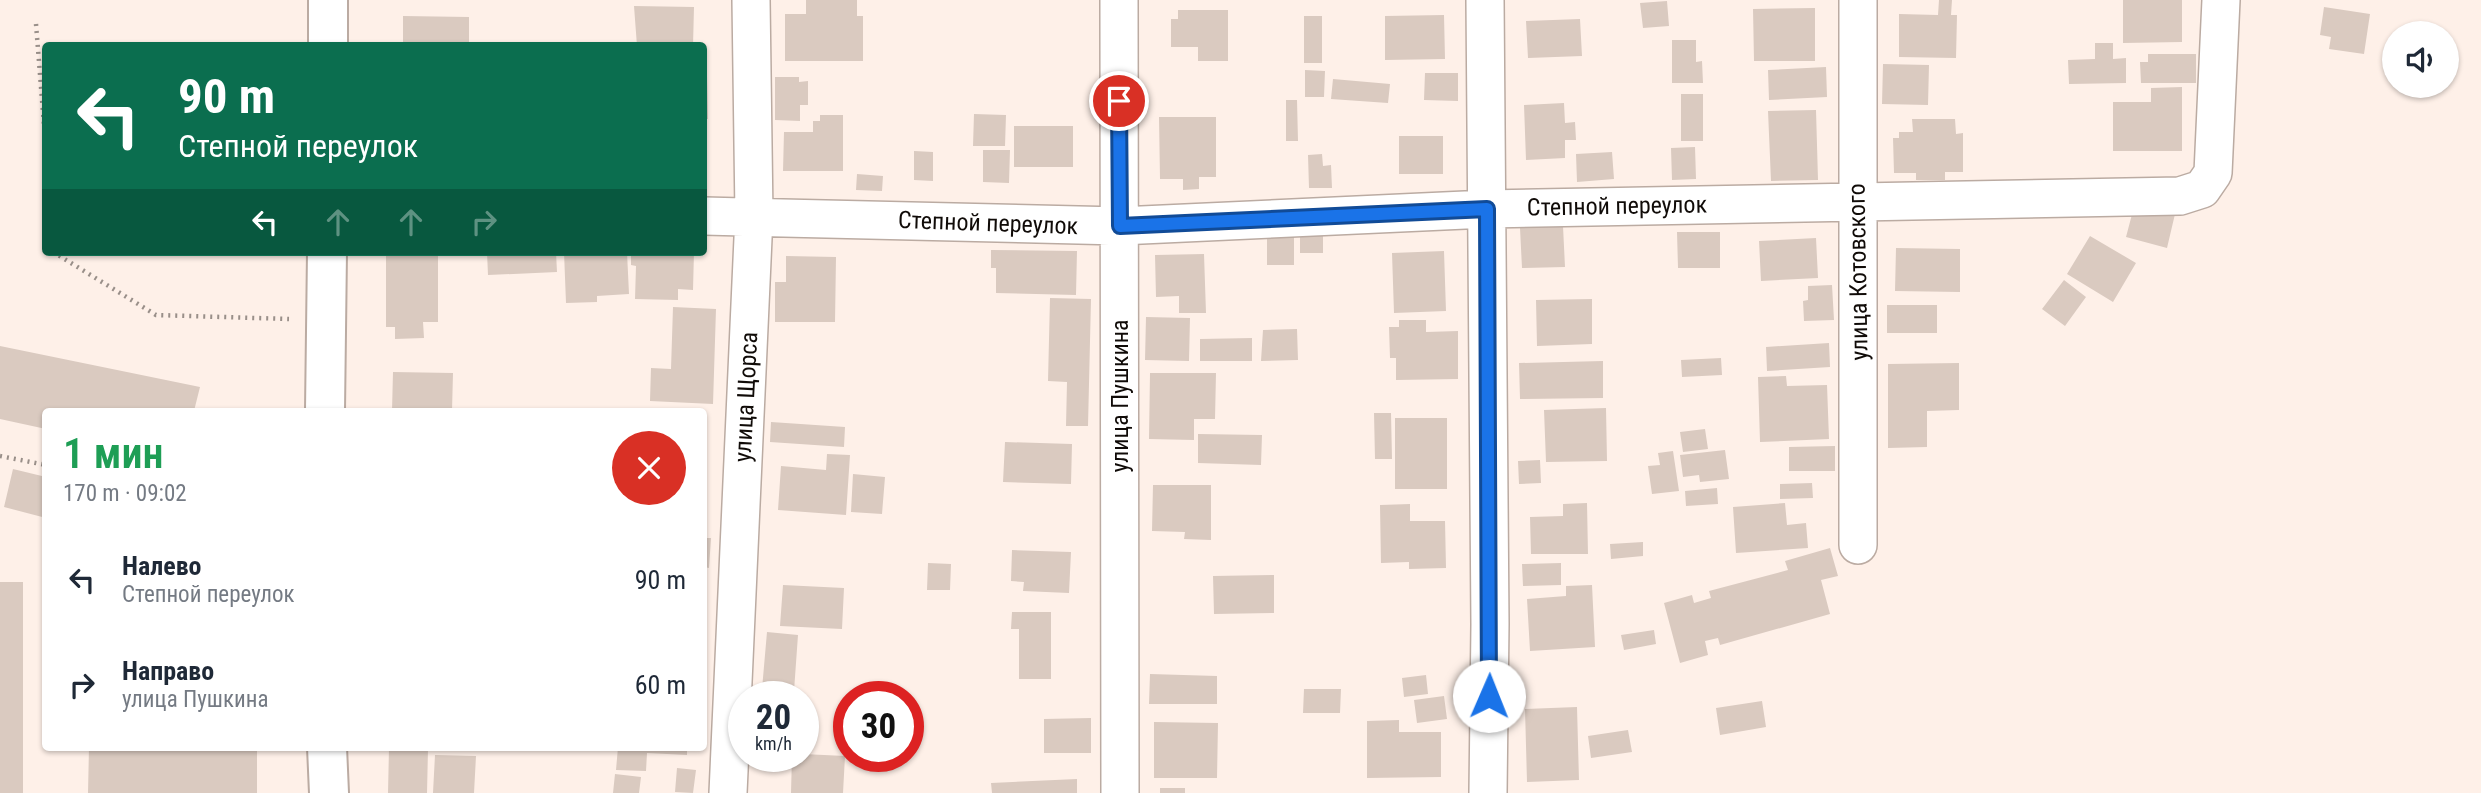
<!DOCTYPE html>
<html lang="ru">
<meta charset="utf-8">
<style>
:root{--surface:#fff;--page:#f2f2f3;--text:#1f2937;--muted:#747a83}
body{margin:0;font-family:"Roboto Condensed",sans-serif;background:var(--page);color:var(--text);height:100vh;display:flex;flex-direction:column;font-size:26px;white-space:nowrap}
*{box-sizing:border-box;margin:0}
p{font-size:23px;color:var(--muted)}
.icon{flex:none;width:38px;height:38px;fill:none;stroke:currentColor;stroke-width:2;stroke-linecap:round;stroke-linejoin:round}
.map{position:relative;flex:1;overflow:hidden}
.side{position:absolute;left:42px;top:408px;width:665px;height:343px;display:flex;flex-direction:column;background:var(--surface);border-radius:7px;box-shadow:0 2px 5px #0004}
.side>*{flex:none}
.hud{position:absolute;left:42px;top:42px;width:665px;height:214px;border-radius:7px;box-shadow:0 2px 5px #0004;background:#0b6e4f;color:#fff;overflow:hidden}
.tools{position:absolute;left:2382px;top:21px;display:grid;gap:14px}
.tools a{display:grid;place-items:center;width:77px;height:77px;border-radius:50%;background:var(--surface);box-shadow:0 2px 5px #0004;font-size:35px}
.speed{position:absolute;left:728px;top:681px;display:flex;gap:14px;font-size:35px;font-weight:700;text-align:center}
.speed>*{display:grid;place-content:center;width:91px;height:91px;border-radius:50%;background:var(--surface);box-shadow:0 2px 5px #0004;line-height:1}
.speed small{font-size:18px;font-weight:400}
.speed .limit{border:10px solid #d22;background:#fff;color:#111}
.pin{position:absolute;display:grid;place-items:center;width:60px;height:60px;color:#fff;margin:-30px;border:4px solid #fff;border-radius:50%;box-shadow:0 2px 7px #0007}
.me{position:absolute;width:77px;margin:-38px;rotate:1deg;stroke-linejoin:round;filter:drop-shadow(0 0 5px #0008)}
.turn{display:flex;align-items:center;gap:24px;height:147px;padding:0 21px;font-size:32px}
.turn .icon{width:91px;height:91px;stroke-width:2.5}
.turn b{display:block;font-size:49px;line-height:60px}
.lanes{display:flex;align-items:center;height:66px;padding:0 21px;background:#0003;justify-content:center;gap:35px;direction:ltr}
.lanes .off{opacity:.35}
.round{display:grid;place-items:center;flex:none;width:74px;height:74px;border-radius:37px;background:var(--page)}
.head{display:flex;align-items:center;justify-content:space-between;height:119px;padding:0 21px}
h1{font-size:42px;font-weight:600;line-height:52px;color:#1e9e55}
ul{padding:0;list-style:none}
li{display:flex;align-items:center;gap:21px;height:105px;padding:0 21px}
li div{flex:1}
li b{display:block;font-size:26px}
li em{font-style:normal}
.map>svg:first-child{display:block}
</style>
<div class="map">
<svg width="2481" height="793" viewBox="0 0 2481 793">
<rect width="100%" height="100%" fill="#fef0e8"/>
<path fill="#dacac0" d="M 806,0 L 857,0 L 857,16 L 863,16 L 863,61 L 785,61 L 785,14 L 806,14 Z
M 1939,0 L 1952,0 L 1951,15 L 1957,15 L 1956,58 L 1899,57 L 1899,14 L 1938,15 Z
M 2123,0 L 2182,0 L 2182,42 L 2123,43 Z
M 1667,1 L 1669,26 L 1643,28 L 1640,3 Z
M 634,6 L 694,7 L 693,46 L 637,46 Z
M 2324,7 L 2370,14 L 2364,54 L 2329,49 L 2331,37 L 2320,35 Z
M 1815,8 L 1815,61 L 1754,61 L 1753,9 Z
M 1178,10 L 1228,10 L 1228,61 L 1198,61 L 1198,47 L 1171,47 L 1171,19 L 1178,19 Z
M 1444,15 L 1445,59 L 1385,60 L 1385,16 Z
M 403,16 L 469,17 L 469,46 L 403,46 Z
M 1304,16 L 1322,16 L 1322,63 L 1304,63 Z
M 1580,19 L 1582,56 L 1528,58 L 1526,21 Z
M 1672,40 L 1696,40 L 1696,62 L 1702,61 L 1703,83 L 1672,83 Z
M 2095,43 L 2113,43 L 2113,59 L 2126,58 L 2126,83 L 2069,84 L 2068,60 L 2095,59 Z
M 2148,54 L 2196,54 L 2196,83 L 2141,83 L 2140,62 L 2148,62 Z
M 1883,64 L 1929,65 L 1928,105 L 1882,104 Z
M 1826,67 L 1827,97 L 1769,100 L 1768,70 Z
M 1305,70 L 1325,71 L 1324,97 L 1305,97 Z
M 1425,73 L 1458,73 L 1458,101 L 1424,100 Z
M 704,76 L 707,76 L 708,119 L 704,119 Z
M 775,77 L 799,77 L 799,82 L 808,81 L 808,105 L 800,105 L 800,121 L 775,120 Z
M 1333,79 L 1390,84 L 1388,103 L 1331,99 Z
M 2182,87 L 2182,151 L 2113,151 L 2113,102 L 2151,102 L 2151,88 Z
M 1681,94 L 1703,94 L 1703,141 L 1681,141 Z
M 1286,100 L 1297,100 L 1298,141 L 1286,141 Z
M 1564,103 L 1565,123 L 1575,122 L 1576,140 L 1565,140 L 1565,158 L 1526,160 L 1524,105 Z
M 1816,110 L 1818,180 L 1771,181 L 1768,111 Z
M 974,114 L 1006,115 L 1005,146 L 973,146 Z
M 820,115 L 843,115 L 843,171 L 783,171 L 784,132 L 813,132 L 813,121 L 820,121 Z
M 1159,117 L 1216,117 L 1216,177 L 1199,177 L 1199,189 L 1183,190 L 1183,179 L 1160,179 Z
M 1912,119 L 1955,119 L 1956,134 L 1963,133 L 1963,172 L 1945,172 L 1945,180 L 1916,180 L 1916,173 L 1894,173 L 1893,138 L 1899,138 L 1899,132 L 1913,132 Z
M 1014,126 L 1073,126 L 1073,167 L 1014,167 Z
M 1399,136 L 1443,136 L 1443,174 L 1399,174 Z
M 1695,147 L 1696,179 L 1672,180 L 1671,148 Z
M 983,150 L 1010,150 L 1009,183 L 983,182 Z
M 914,151 L 933,152 L 933,181 L 914,180 Z
M 1612,152 L 1614,179 L 1577,182 L 1576,154 Z
M 1322,154 L 1323,166 L 1331,165 L 1332,188 L 1309,188 L 1308,155 Z
M 857,174 L 883,176 L 882,191 L 856,190 Z
M 2135,203 L 2175,214 L 2167,248 L 2126,237 Z
M 1563,226 L 1565,267 L 1522,268 L 1520,228 Z
M 1300,231 L 1323,231 L 1323,253 L 1300,253 Z
M 1677,232 L 1720,232 L 1720,268 L 1678,268 Z
M 2090,236 L 2136,263 L 2113,302 L 2067,274 Z
M 1267,237 L 1294,237 L 1294,265 L 1267,265 Z
M 1816,238 L 1818,278 L 1761,281 L 1759,241 Z
M 1896,248 L 1960,249 L 1960,292 L 1895,291 Z
M 991,250 L 1077,251 L 1076,295 L 996,293 L 996,268 L 991,268 Z
M 1444,251 L 1446,311 L 1394,313 L 1392,253 Z
M 386,252 L 438,252 L 438,322 L 423,322 L 424,338 L 395,339 L 395,327 L 386,327 Z
M 487,252 L 556,252 L 557,272 L 488,275 Z
M 564,252 L 627,252 L 629,294 L 597,296 L 597,302 L 566,303 Z
M 631,252 L 694,252 L 693,290 L 678,289 L 678,300 L 635,299 L 636,266 L 631,265 Z
M 1204,254 L 1206,313 L 1179,313 L 1179,296 L 1156,297 L 1155,255 Z
M 786,256 L 836,257 L 835,322 L 775,322 L 775,282 L 786,282 Z
M 2064,280 L 2086,297 L 2065,326 L 2042,309 Z
M 1832,285 L 1834,320 L 1804,321 L 1803,301 L 1808,300 L 1808,286 Z
M 1050,298 L 1091,299 L 1088,426 L 1066,426 L 1067,382 L 1048,381 Z
M 1592,299 L 1592,344 L 1537,346 L 1536,300 Z
M 1887,305 L 1937,305 L 1937,333 L 1887,333 Z
M 673,307 L 716,309 L 713,404 L 650,401 L 651,368 L 671,369 Z
M 1146,317 L 1190,318 L 1189,361 L 1145,360 Z
M 1399,320 L 1426,320 L 1426,332 L 1458,331 L 1458,379 L 1396,380 L 1396,358 L 1390,358 L 1389,327 L 1399,327 Z
M 1297,329 L 1298,360 L 1261,361 L 1263,330 Z
M 1252,338 L 1252,361 L 1200,361 L 1200,339 Z
M 1829,343 L 1830,367 L 1767,371 L 1766,347 Z
M 0,346 L 200,387 L 194,411 L 46,411 L 46,429 L 0,419 Z
M 1721,358 L 1722,375 L 1682,377 L 1681,360 Z
M 1603,361 L 1603,398 L 1520,399 L 1519,363 Z
M 1959,363 L 1959,410 L 1927,411 L 1927,447 L 1888,448 L 1888,364 Z
M 393,372 L 453,373 L 452,411 L 392,411 Z
M 1150,373 L 1216,373 L 1215,419 L 1194,419 L 1194,440 L 1149,439 Z
M 1786,376 L 1787,386 L 1827,385 L 1829,439 L 1760,442 L 1758,377 Z
M 1606,408 L 1607,461 L 1546,462 L 1544,410 Z
M 1374,413 L 1391,413 L 1392,459 L 1375,459 Z
M 1395,418 L 1447,418 L 1447,489 L 1395,489 Z
M 771,422 L 845,427 L 844,447 L 770,442 Z
M 1705,429 L 1708,449 L 1683,452 L 1680,432 Z
M 1198,434 L 1262,435 L 1261,465 L 1198,463 Z
M 1005,442 L 1072,444 L 1071,484 L 1003,482 Z
M 1835,446 L 1835,471 L 1789,471 L 1789,447 Z
M 1725,450 L 1729,479 L 1700,482 L 1699,475 L 1683,477 L 1680,455 Z
M 1673,451 L 1679,491 L 1652,494 L 1648,466 L 1660,465 L 1658,453 Z
M 827,454 L 850,455 L 846,515 L 778,510 L 781,466 L 826,470 Z
M 1540,460 L 1541,483 L 1519,484 L 1518,461 Z
M 13,469 L 46,477 L 46,518 L 4,507 Z
M 853,474 L 885,477 L 882,514 L 851,512 Z
M 1812,483 L 1813,498 L 1780,499 L 1780,484 Z
M 1153,485 L 1211,485 L 1211,540 L 1184,539 L 1185,532 L 1152,531 Z
M 1717,488 L 1718,504 L 1686,506 L 1685,491 Z
M 1587,503 L 1588,554 L 1531,554 L 1530,517 L 1563,516 L 1563,504 Z
M 1785,503 L 1787,525 L 1806,523 L 1808,548 L 1736,553 L 1733,507 Z
M 1410,504 L 1410,521 L 1445,521 L 1446,568 L 1409,569 L 1409,562 L 1381,563 L 1380,505 Z
M 704,538 L 711,538 L 709,568 L 704,567 Z
M 1643,542 L 1643,556 L 1611,559 L 1610,544 Z
M 1830,548 L 1838,576 L 1821,580 L 1830,614 L 1720,645 L 1718,638 L 1705,641 L 1708,655 L 1680,663 L 1664,603 L 1692,595 L 1694,603 L 1711,598 L 1709,591 L 1788,570 L 1785,561 Z
M 1012,550 L 1071,552 L 1069,593 L 1023,591 L 1024,582 L 1011,581 Z
M 928,563 L 951,564 L 950,590 L 927,590 Z
M 1561,563 L 1561,585 L 1523,586 L 1522,564 Z
M 1274,575 L 1274,613 L 1214,614 L 1213,576 Z
M 0,582 L 23,582 L 23,793 L 0,793 Z
M 783,585 L 844,588 L 842,629 L 780,626 Z
M 1592,585 L 1595,647 L 1530,651 L 1527,599 L 1566,596 L 1566,586 Z
M 1012,612 L 1051,612 L 1051,679 L 1019,679 L 1019,629 L 1011,629 Z
M 1654,630 L 1656,644 L 1624,650 L 1621,635 Z
M 767,632 L 798,635 L 794,691 L 762,689 Z
M 1150,674 L 1217,676 L 1217,704 L 1149,704 Z
M 1426,675 L 1428,694 L 1404,697 L 1402,678 Z
M 1304,689 L 1341,689 L 1340,713 L 1303,713 Z
M 1444,696 L 1447,719 L 1417,723 L 1414,700 Z
M 803,701 L 810,702 L 809,717 L 803,716 Z
M 1762,701 L 1766,727 L 1720,735 L 1716,708 Z
M 1577,707 L 1579,780 L 1527,782 L 1525,709 Z
M 1091,718 L 1091,753 L 1044,753 L 1044,719 Z
M 1399,720 L 1399,732 L 1441,732 L 1441,777 L 1367,778 L 1367,721 Z
M 1154,722 L 1218,723 L 1217,778 L 1154,778 Z
M 1628,730 L 1632,752 L 1591,758 L 1588,736 Z
M 89,747 L 257,747 L 257,793 L 88,793 Z
M 618,747 L 687,747 L 687,755 L 647,753 L 646,771 L 616,770 Z
M 389,748 L 428,749 L 427,793 L 388,793 Z
M 803,754 L 845,756 L 843,793 L 791,793 L 792,756 Z
M 435,755 L 476,756 L 474,793 L 433,793 Z
M 677,768 L 696,770 L 693,793 L 675,792 Z
M 615,774 L 641,777 L 639,793 L 613,793 Z
M 1077,779 L 1077,793 L 992,793 L 991,783 Z
M 1160,788 L 1185,788 L 1185,793 L 1160,793 Z"/>
<g fill="none" stroke-linecap="round" stroke-linejoin="round">
<defs>
<path id="street" d="M 1119,0 L 1120,793
M 1485,0 L 1490,624 L 1488,793
M 1858,0 L 1858,545
M 704,216 L 1120,226 L 1487,209 L 2180,196 L 2202,189 L 2213,173 L 2221,0
M 728,793 L 754,216 L 751,0"/>
<path id="secondary" d="M 328,46 L 328,0
M 325,411 L 327,252
M 327,747 L 329,793"/>
</defs>
<use href="#street" stroke="#bbaba2" stroke-width="40"/>
<use href="#secondary" stroke="#bbaba2" stroke-width="42"/>
<path stroke="#998f89" stroke-width="4.5" stroke-dasharray="2 5" stroke-linecap="butt" d="M 36,24 L 46,150
M 53,252 L 156,315 L 289,319
M 0,456 L 46,465"/>
<use href="#street" stroke="#fff" stroke-width="37"/>
<use href="#secondary" stroke="#fff" stroke-width="38"/>
</g>
<g fill="none" stroke-linecap="round" stroke-linejoin="round">
<defs>
<path id="route" d="M 1119,101 L 1120,226 L 1487,209 L 1489,696"/>
</defs>
<use href="#route" stroke="#114b97" stroke-width="18"/>
<use href="#route" stroke="#1a73e8" stroke-width="12"/>
</g>
<g text-anchor="middle" stroke-width="7" stroke-linejoin="round" paint-order="stroke">
<g font-size="24" fill="#100b08" stroke="#fff">
<text transform="translate(1617 206) rotate(-1)" y="8">Степной переулок</text>
<text transform="translate(988 223) rotate(2)" y="8">Степной переулок</text>
<text transform="translate(1858 272) rotate(-91)" y="8">улица Котовского</text>
<text transform="translate(1120 396) rotate(-90)" y="8">улица Пушкина</text>
<text transform="translate(746 397) rotate(-87)" y="8">улица Щорса</text>
</g>
</g>
</svg>
<div class="tools">
<a><svg class="icon" aria-label="sound" viewBox="0 0 24 24"><path d="M4 9h4l5-4v14l-5-4H4zM17 9q2 3 0 6"/></svg></a>
</div>
<div class="speed"><div>20<small>km/h</small></div><div class="limit">30</div></div>
<div class="pin" style="left:1119px;top:101px;background:#d93025"><svg class="icon" aria-label="arrive" viewBox="0 0 24 24"><path d="M6 21V4h12l-3 4 3 4H6"/></svg></div>
<svg class="me" style="left:1489px;top:696px" viewBox="-20 -20 40 40"><circle r="19" fill="#fff"/><path d="M0-13L10 11 0 6-10 11z" fill="#1a73e8"/></svg>
<div class="hud">
<div class="turn"><svg class="icon" aria-label="left" viewBox="0 0 24 24"><path d="M17 20v-9H6M10 6l-5 5 5 5"/></svg><div><b>90 m</b>Степной переулок</div></div>
<div class="lanes"><svg class="icon" aria-label="left" viewBox="0 0 24 24"><path d="M17 20v-9H6M10 6l-5 5 5 5"/></svg><svg class="icon off" aria-label="ahead" viewBox="0 0 24 24"><path d="M12 20V5M6 11l6-6 6 6"/></svg><svg class="icon off" aria-label="ahead" viewBox="0 0 24 24"><path d="M12 20V5M6 11l6-6 6 6"/></svg><svg class="icon off" aria-label="right" viewBox="0 0 24 24"><path d="M7 20v-9h11M14 6l5 5-5 5"/></svg></div>
</div>
<section class="side">
<div class="head"><div><h1>1 мин</h1><p>170 m · 09:02</p></div><a class="round" style="background:#d93025;color:#fff"><svg class="icon" aria-label="close" viewBox="0 0 24 24"><path d="M6 6l12 12M18 6L6 18"/></svg></a></div>
<ul>
<li><svg class="icon" aria-label="left" viewBox="0 0 24 24"><path d="M17 20v-9H6M10 6l-5 5 5 5"/></svg><div><b>Налево</b><p>Степной переулок</p></div><em>90 m</em></li>
<li><svg class="icon" aria-label="right" viewBox="0 0 24 24"><path d="M7 20v-9h11M14 6l5 5-5 5"/></svg><div><b>Направо</b><p>улица Пушкина</p></div><em>60 m</em></li>
</ul>
</section>
</div>
